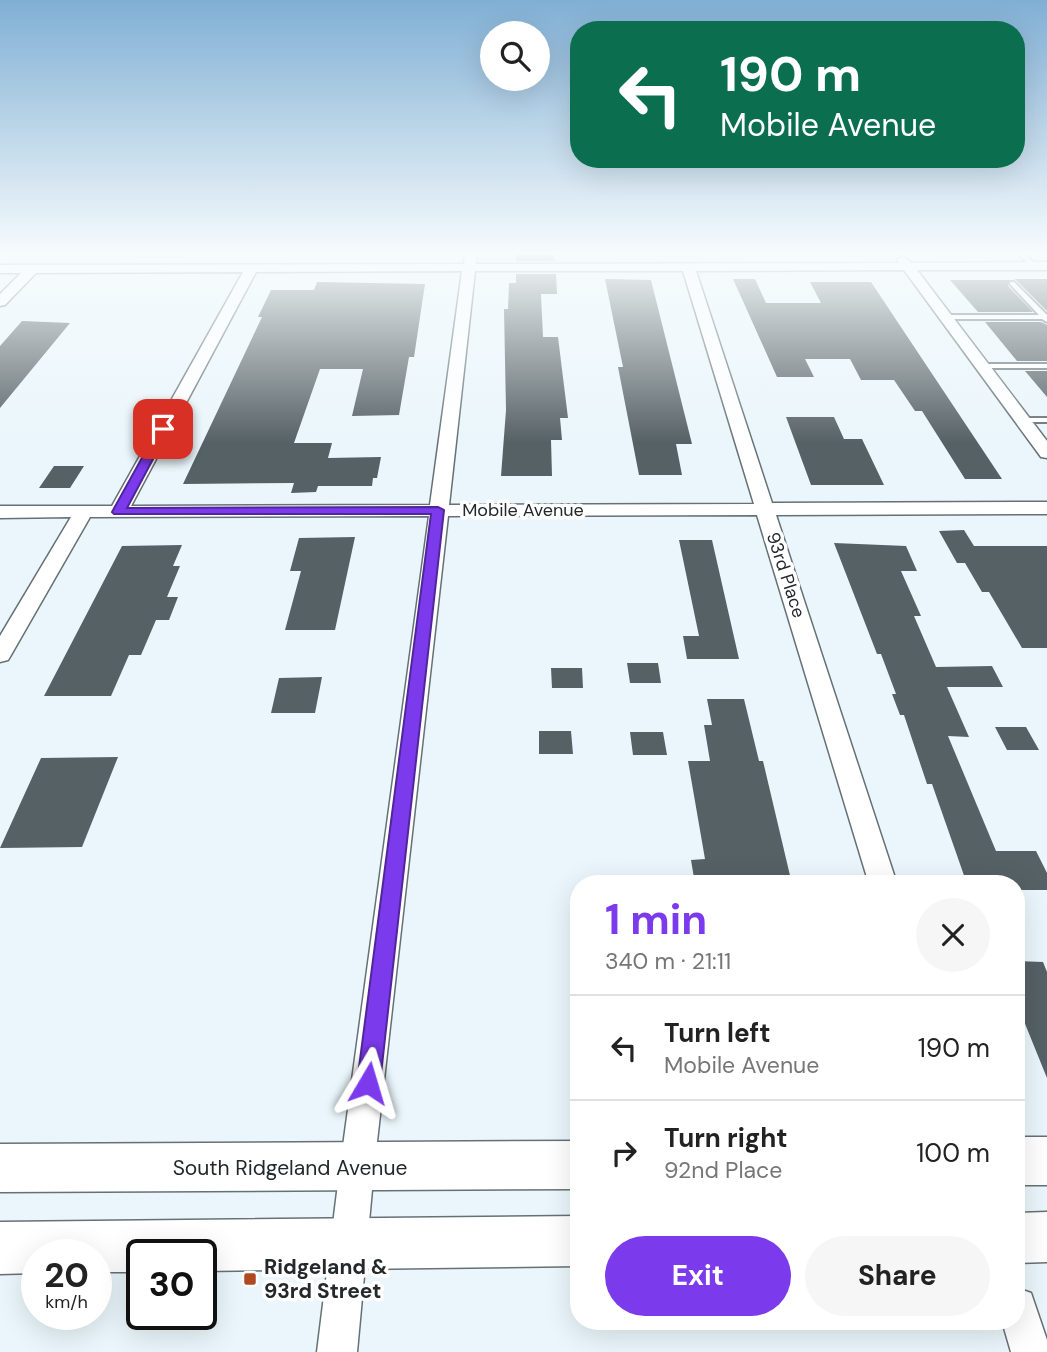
<!DOCTYPE html>
<meta charset="utf-8">
<style>
:root{--surface:#fff;--page:#f6f6f6;--text:#222;--muted:#767676;--line:#e0e0e0;--accent:#7c3aed}
body{margin:0;font-family:"DM Sans",sans-serif;background:var(--page);color:var(--text);height:100vh;display:flex;flex-direction:column;font-size:26px;white-space:nowrap}
*{box-sizing:border-box;margin:0}
p{font-size:23px;color:var(--muted)}
.icon{flex:none;width:38px;height:38px;fill:none;stroke:currentColor;stroke-width:2;stroke-linecap:round;stroke-linejoin:round}
.map{position:relative;flex:1;overflow:hidden}
.details{position:absolute;left:570px;top:875px;width:455px;height:455px;display:flex;flex-direction:column;background:var(--surface);border-radius:28px;box-shadow:0 7px 28px #0002}
.details>*{flex:none}
.guide{position:absolute;left:570px;top:21px;width:455px;height:147px;border-radius:28px;box-shadow:0 7px 28px #0002;background:#0b6e4f;color:#fff;overflow:hidden}
.tools{position:absolute;left:480px;top:21px;display:grid;gap:14px}
.tools a{display:grid;place-items:center;width:70px;height:70px;border-radius:50%;background:var(--surface);box-shadow:0 7px 28px #0002;font-size:35px}
.speed{position:absolute;left:21px;top:1239px;display:flex;gap:14px;font-size:35px;font-weight:700;text-align:center}
.speed>*{display:grid;place-content:center;width:91px;height:91px;border-radius:50%;background:var(--surface);box-shadow:0 7px 28px #0002;line-height:1}
.speed small{font-size:18px;font-weight:400}
.speed .limit{border:4px solid #111;border-radius:10px;background:#fff;color:#111}
.pin{position:absolute;display:grid;place-items:center;width:60px;height:60px;color:#fff;margin:-30px;border-radius:14px;box-shadow:0 4px 10px #0006}
.me{position:absolute;width:77px;margin:-38px;rotate:7deg;stroke-linejoin:round;filter:drop-shadow(0 0 5px #0008)}
.turn{display:flex;align-items:center;gap:24px;height:147px;padding:0 35px;font-size:32px}
.turn .icon{width:91px;height:91px;stroke-width:2.5}
.turn b{display:block;font-size:49px;line-height:60px}
.round{display:grid;place-items:center;flex:none;width:74px;height:74px;border-radius:37px;background:var(--page)}
.overview{display:flex;align-items:center;justify-content:space-between;height:119px;padding:0 35px}
h1{font-size:42px;font-weight:700;line-height:52px;color:var(--accent)}
.cta{display:flex;gap:14px;margin-top:auto;padding:14px 35px}
.cta a{flex:1;height:80px;border-radius:42px;background:var(--accent);color:#fff;font-size:28px;font-weight:700;line-height:80px;text-align:center}
.cta a+a{background:var(--page);color:var(--text)}
ul{padding:0;list-style:none}
li{display:flex;align-items:center;gap:21px;height:105px;padding:0 35px;border-top:2px solid var(--line)}
li div{flex:1}
li b{display:block;font-size:26px}
li em{font-style:normal}
.map>svg:first-child{display:block}
</style>
<div class="map">
<svg width="1047" height="1352" viewBox="0 0 1047 1352">
<rect width="100%" height="100%" fill="#eaf6fb"/>
<path fill="#566165" d="M 516,254 L 554,254 L 555,261 L 516,261 Z
M 516,274 L 556,274 L 557,294 L 541,294 L 543,337 L 558,337 L 568,418 L 560,418 L 562,440 L 551,440 L 552,476 L 501,476 L 506,410 L 504,309 L 508,309 L 509,283 L 516,283 Z
M 605,279 L 651,280 L 692,444 L 676,444 L 682,475 L 639,475 L 618,367 L 623,367 Z
M 733,279 L 755,279 L 766,303 L 821,303 L 810,282 L 871,282 L 1002,479 L 965,479 L 922,411 L 915,411 L 894,380 L 861,380 L 850,359 L 805,359 L 814,377 L 777,377 Z
M 1014,279 L 1047,279 L 1047,311 L 1016,280 Z
M 950,280 L 1010,280 L 1008,286 L 1033,312 L 978,312 Z
M 317,282 L 425,284 L 414,357 L 409,357 L 399,415 L 352,416 L 363,369 L 320,369 L 294,443 L 332,443 L 328,458 L 381,457 L 377,478 L 373,478 L 372,486 L 318,486 L 316,492 L 291,493 L 294,483 L 183,484 L 262,317 L 258,317 L 271,290 L 314,290 Z
M 22,321 L 70,323 L 0,408 L 0,346 Z
M 985,322 L 1041,322 L 1047,325 L 1047,361 L 1017,361 Z
M 1025,371 L 1047,371 L 1047,397 Z
M 786,417 L 834,417 L 844,439 L 862,439 L 884,485 L 811,485 Z
M 54,466 L 84,466 L 70,488 L 39,488 Z
M 964,530 L 974,546 L 1047,546 L 1047,648 L 1022,648 L 989,592 L 982,592 L 965,563 L 957,563 L 939,531 Z
M 355,537 L 335,630 L 285,630 L 301,571 L 290,571 L 299,538 Z
M 679,540 L 712,540 L 739,659 L 687,659 L 683,636 L 699,636 Z
M 834,543 L 906,546 L 917,571 L 901,571 L 921,616 L 914,616 L 936,667 L 992,666 L 1003,687 L 947,687 L 969,737 L 948,736 L 996,851 L 1036,851 L 1047,873 L 1047,890 L 1017,890 L 1017,884 L 967,884 L 932,784 L 927,784 L 904,715 L 900,715 L 892,694 L 896,694 L 881,654 L 877,654 Z
M 182,545 L 173,566 L 180,566 L 167,597 L 178,597 L 169,620 L 156,620 L 141,655 L 129,655 L 111,696 L 44,696 L 122,546 Z
M 627,663 L 658,663 L 661,683 L 630,683 Z
M 551,668 L 582,668 L 583,688 L 552,688 Z
M 322,677 L 315,713 L 271,713 L 279,678 Z
M 707,699 L 744,699 L 759,761 L 763,761 L 792,884 L 695,884 L 691,860 L 705,859 L 688,761 L 710,761 L 704,725 L 712,725 Z
M 995,727 L 1026,727 L 1039,750 L 1007,750 Z
M 539,731 L 571,731 L 573,754 L 539,754 Z
M 630,732 L 663,732 L 667,755 L 633,755 Z
M 118,757 L 82,847 L 0,848 L 41,758 Z
M 1017,961 L 1043,962 L 1047,972 L 1047,1078 L 1017,1004 Z"/>
<g fill="none" stroke-linecap="round" stroke-linejoin="round">
<defs>
<path id="service" d="M 1019,254 L 1025,254 L 1036,265 L 1036,267 L 1032,267 Z
M 1010,282 L 1014,282 L 1047,315 L 1047,322 L 1042,319 L 946,319 L 943,317 L 946,315 L 1039,315 L 1010,284 Z
M 1047,364 L 1047,368 L 982,368 L 979,366 L 982,364 Z
M 1019,418 L 1047,418 L 1047,422 L 1022,422 L 1018,420 Z"/>
<path id="minor" d="M 465,254 L 477,254 L 476,264 L 899,263 L 897,260 L 903,256 L 911,263 L 1047,262 L 1047,270 L 917,270 L 1047,441 L 1047,458 L 1041,457 L 904,270 L 696,271 L 772,503 L 1047,502 L 1047,514 L 776,515 L 897,884 L 869,884 L 757,515 L 448,516 L 374,1168 L 357,1352 L 317,1352 L 340,1168 L 429,516 L 90,517 L 11,655 L 8,660 L 0,662 L 0,636 L 71,517 L 0,518 L 0,506 L 112,506 L 243,272 L 36,273 L 5,305 L 0,306 L 0,294 L 21,273 L 0,273 L 0,265 L 464,264 ZM 462,271 L 430,505 L 131,506 L 256,272 ZM 475,271 L 683,271 L 754,504 L 449,505 Z
M 1017,1288 L 1031,1293 L 1047,1340 L 1047,1352 L 1011,1352 L 1002,1321 L 1017,1321 Z"/>
<path id="secondary" d="M 1017,1137 L 1047,1137 L 1047,1185 L 1017,1185 Z
M 579,1141 L 579,1189 L 0,1192 L 0,1144 Z
M 1047,1212 L 1047,1262 L 1017,1263 L 1017,1213 Z
M 579,1216 L 579,1266 L 201,1271 L 201,1255 L 142,1255 L 142,1272 L 96,1272 L 96,1255 L 37,1255 L 37,1273 L 0,1274 L 0,1222 Z"/>
</defs>
<use href="#service" stroke="#667175" stroke-width="4"/>
<use href="#minor" stroke="#667175" stroke-width="3"/>
<use href="#secondary" stroke="#667175" stroke-width="3"/>
<use href="#service" fill="#fff" fill-rule="evenodd"/>
<use href="#minor" fill="#fff" fill-rule="evenodd"/>
<use href="#secondary" fill="#fff" fill-rule="evenodd"/>
</g>
<linearGradient id="sky" x2="0" y2="1"><stop stop-color="#80afd4"/><stop offset="0.57" stop-color="#f6fbfd"/><stop offset="1" stop-color="#f6fbfd" stop-opacity="0"/></linearGradient>
<rect width="1047" height="443" fill="url(#sky)"/>
<path fill="#7c3aed" stroke="#51269a" stroke-width="2" d="M 163,425 L 169,429 L 127,508 L 438,507 L 444,510 L 380,1083 L 377,1091 L 368,1094 L 360,1091 L 357,1083 L 431,514 L 114,514 L 112,512 L 158,429 Z"/>
<rect fill="#af4920" stroke="#fff" stroke-width="2.5" x="243" y="1272" width="14" height="14" rx="3.5"/>
<g text-anchor="middle" stroke-width="7" stroke-linejoin="round" paint-order="stroke">
<g font-size="18" fill="#23282a" stroke="#fff">
<text x="523" y="516">Mobile Avenue</text>
<text transform="translate(786 575) rotate(72)" y="6">93rd Place</text>
</g>
<g font-size="21" fill="#23282a" stroke="#fff">
<text x="290" y="1175">South Ridgeland Avenue</text>
</g>
<g font-size="21" font-weight="bold" fill="#23282a" stroke="#fff" text-anchor="start">
<text x="264" y="1274">Ridgeland &amp;<tspan x="264" dy="24">93rd Street</tspan></text>
</g>
</g>
</svg>
<div class="tools">
<a><svg class="icon" aria-label="search" viewBox="0 0 24 24"><circle cx="10" cy="10" r="6"/><path d="M15 15l6 6"/></svg></a>
</div>
<div class="speed"><div>20<small>km/h</small></div><div class="limit">30</div></div>
<div class="pin" style="left:163px;top:429px;background:#d93025"><svg class="icon" aria-label="arrive" viewBox="0 0 24 24"><path d="M6 21V4h12l-3 4 3 4H6"/></svg></div>
<svg class="me" style="left:368px;top:1083px" viewBox="-20 -20 40 40"><path d="M0-17L14 15 0 8-14 15z" fill="#7c3aed" stroke="#fff" stroke-width="4"/></svg>
<div class="guide">
<div class="turn"><svg class="icon" aria-label="left" viewBox="0 0 24 24"><path d="M17 20v-9H6M10 6l-5 5 5 5"/></svg><div><b>190 m</b>Mobile Avenue</div></div>
</div>
<section class="details">
<div class="overview"><div><h1>1 min</h1><p>340 m · 21:11</p></div><a class="round"><svg class="icon" aria-label="close" viewBox="0 0 24 24"><path d="M6 6l12 12M18 6L6 18"/></svg></a></div>
<ul>
<li><svg class="icon" aria-label="left" viewBox="0 0 24 24"><path d="M17 20v-9H6M10 6l-5 5 5 5"/></svg><div><b>Turn left</b><p>Mobile Avenue</p></div><em>190 m</em></li>
<li><svg class="icon" aria-label="right" viewBox="0 0 24 24"><path d="M7 20v-9h11M14 6l5 5-5 5"/></svg><div><b>Turn right</b><p>92nd Place</p></div><em>100 m</em></li>
</ul>
<div class="cta"><a>Exit</a><a>Share</a></div>
</section>
</div>
